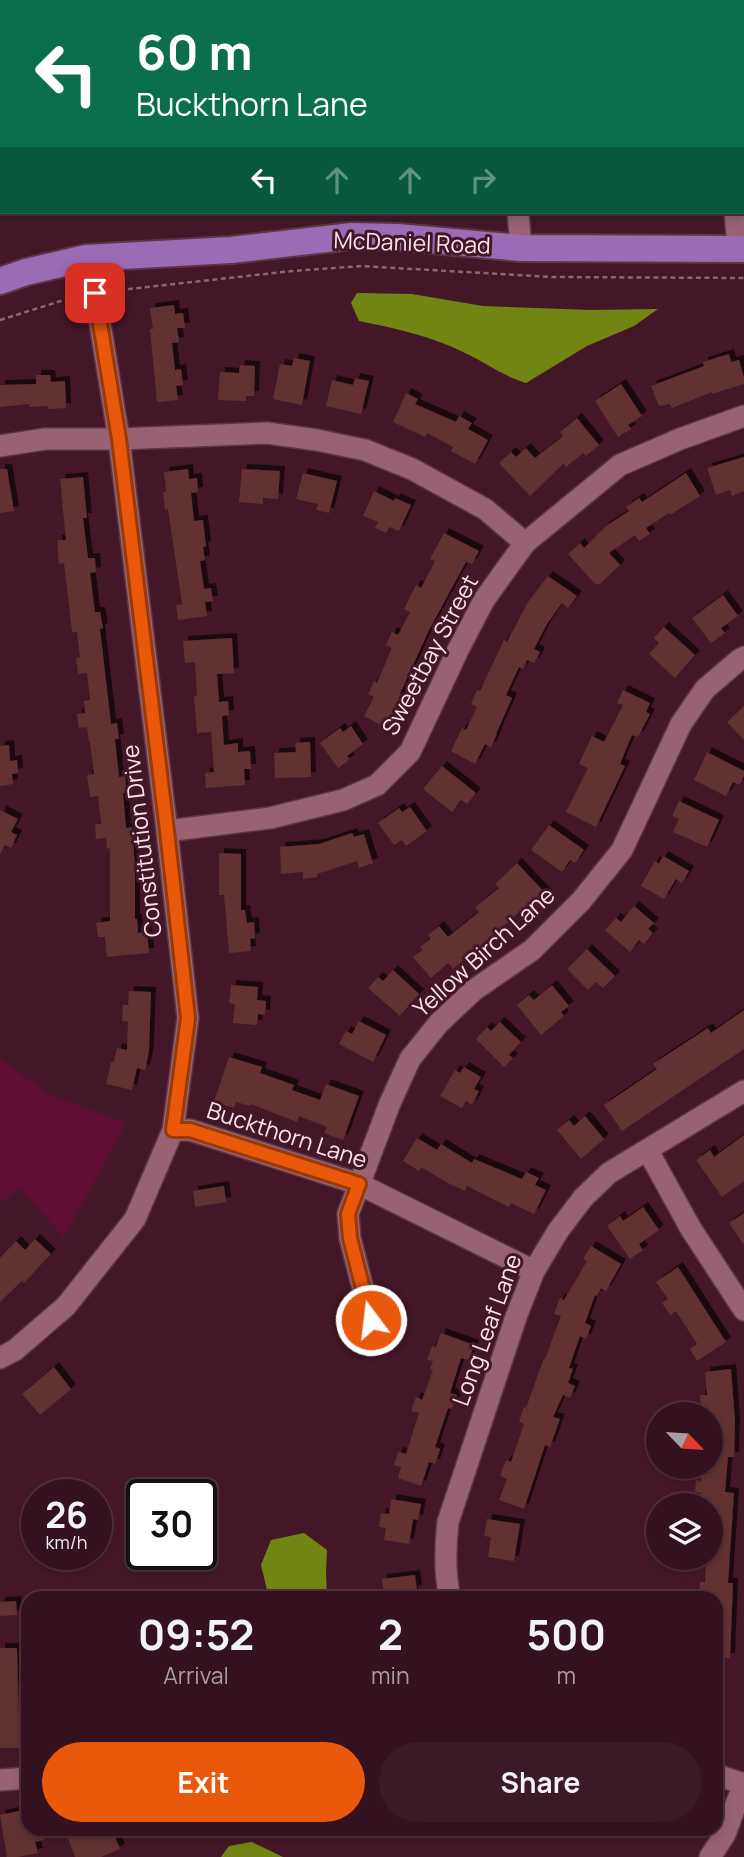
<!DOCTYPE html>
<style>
:root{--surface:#33111e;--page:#3b1a27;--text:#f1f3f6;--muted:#a99da4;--line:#4e313c;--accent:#ea580c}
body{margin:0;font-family:Manrope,sans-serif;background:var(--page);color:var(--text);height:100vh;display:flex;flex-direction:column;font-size:26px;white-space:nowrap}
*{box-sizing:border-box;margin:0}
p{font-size:23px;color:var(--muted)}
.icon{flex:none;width:38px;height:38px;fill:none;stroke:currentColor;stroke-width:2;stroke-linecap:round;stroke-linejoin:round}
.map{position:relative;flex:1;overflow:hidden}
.details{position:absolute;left:21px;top:1591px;width:702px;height:245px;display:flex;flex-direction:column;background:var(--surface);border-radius:21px;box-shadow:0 4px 10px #0003,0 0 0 2px var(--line)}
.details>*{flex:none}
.guide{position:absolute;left:0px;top:0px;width:746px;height:214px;box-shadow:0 4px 10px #0003,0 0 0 2px var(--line);background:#0b6e4f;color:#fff;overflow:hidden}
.needle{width:46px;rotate:115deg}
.controls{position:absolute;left:646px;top:1402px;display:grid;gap:14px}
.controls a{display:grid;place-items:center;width:77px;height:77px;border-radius:50%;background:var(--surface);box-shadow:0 4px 10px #0003,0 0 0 2px var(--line);font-size:35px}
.speed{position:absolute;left:21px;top:1479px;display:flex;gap:14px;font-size:35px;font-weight:700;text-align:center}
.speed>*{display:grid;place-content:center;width:91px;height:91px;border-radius:50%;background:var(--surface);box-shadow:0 4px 10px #0003,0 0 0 2px var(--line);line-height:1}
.speed small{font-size:18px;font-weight:400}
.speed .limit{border:4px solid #111;border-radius:10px;background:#fff;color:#111}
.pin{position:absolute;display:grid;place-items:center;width:60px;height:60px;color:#fff;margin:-30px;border-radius:14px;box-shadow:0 4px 10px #0006}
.me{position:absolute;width:77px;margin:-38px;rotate:345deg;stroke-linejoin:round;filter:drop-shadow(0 0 5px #0008)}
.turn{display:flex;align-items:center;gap:24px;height:147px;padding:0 21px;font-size:32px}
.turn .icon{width:91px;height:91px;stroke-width:2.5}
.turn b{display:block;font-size:49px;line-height:60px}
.lanes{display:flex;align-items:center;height:66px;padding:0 21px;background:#0003;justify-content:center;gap:35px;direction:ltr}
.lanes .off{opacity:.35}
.eta{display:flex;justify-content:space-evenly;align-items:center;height:119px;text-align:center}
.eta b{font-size:42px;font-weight:700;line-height:49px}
.cta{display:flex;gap:14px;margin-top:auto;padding:14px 21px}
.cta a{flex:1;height:80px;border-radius:42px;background:var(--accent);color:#fff;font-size:28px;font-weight:700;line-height:80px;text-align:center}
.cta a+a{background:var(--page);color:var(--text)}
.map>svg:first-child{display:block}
</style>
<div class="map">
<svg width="744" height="1857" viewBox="0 0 744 1857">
<defs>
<filter id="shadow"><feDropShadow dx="5" dy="-5" stdDeviation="0" flood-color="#0009"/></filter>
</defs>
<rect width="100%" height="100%" fill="#441728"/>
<path fill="#5f0d33" d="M 0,1059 L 52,1096 L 126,1123 L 64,1237 L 19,1188 L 0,1203 Z"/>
<path fill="#728412" d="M 357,293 L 412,294 L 483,306 L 590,310 L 658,309 L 634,326 L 587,346 L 526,383 C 503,376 485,362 463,352 C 431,336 394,328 359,321 L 351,303 Z
M 304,1533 L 327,1550 L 326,1573 L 327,1598 L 269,1598 L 261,1565 L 271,1540 Z
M 251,1842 L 252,1842 L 283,1857 L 221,1857 L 229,1846 Z"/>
<path fill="#623031" filter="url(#shadow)" d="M 174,305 L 175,314 L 183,313 L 185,328 L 177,328 L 179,342 L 172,343 L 175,370 L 181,369 L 183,385 L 176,386 L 178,400 L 157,402 L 150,329 L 153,329 L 150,308 Z
M 729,354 L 731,362 L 739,360 L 744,378 L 744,384 L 712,394 L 712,392 L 672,408 L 670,404 L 659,406 L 651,386 L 704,366 L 703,362 Z
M 294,358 L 310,361 L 302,405 L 273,399 L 280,364 L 292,366 Z
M 240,365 L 255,366 L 254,396 L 246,396 L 246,401 L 218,400 L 220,372 L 239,373 Z
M 36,375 L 50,375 L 51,382 L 65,381 L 66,408 L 48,409 L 48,406 L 29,407 L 29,404 L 0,407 L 0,385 L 36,384 Z
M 355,378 L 369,381 L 361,414 L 326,406 L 332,380 L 353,385 Z
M 621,384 L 642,416 L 628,425 L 631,429 L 618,437 L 595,401 Z
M 406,393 L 418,399 L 415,404 L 456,422 L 459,416 L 472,423 L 468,429 L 488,440 L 475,464 L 451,451 L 453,447 L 427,433 L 425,437 L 393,422 Z
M 577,418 L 599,445 L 586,456 L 583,453 L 566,467 L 564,463 L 530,496 L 499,463 L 511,452 L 516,457 L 526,448 L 535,458 L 563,436 L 560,432 Z
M 744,457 L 744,491 L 732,496 L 730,490 L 716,495 L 707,468 Z
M 0,469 L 7,469 L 14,511 L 0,513 Z
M 188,469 L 189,479 L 197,478 L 198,492 L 191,493 L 194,521 L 203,520 L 206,546 L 203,547 L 205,560 L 200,561 L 204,589 L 211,588 L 213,601 L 205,602 L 207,616 L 178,620 L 176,605 L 182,604 L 168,509 L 165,510 L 163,492 L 166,492 L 164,472 Z
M 242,469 L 280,471 L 278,499 L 263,498 L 263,504 L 239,502 Z
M 303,473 L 337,481 L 329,513 L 316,510 L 318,504 L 296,499 Z
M 686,473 L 700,496 L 670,515 L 669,513 L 646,528 L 650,534 L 639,541 L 635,535 L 609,553 L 620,565 L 600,584 L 595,584 L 568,554 L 580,543 L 584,548 L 606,526 L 629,511 L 626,507 L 633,502 L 639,498 L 642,502 Z
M 83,477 L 87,518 L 83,518 L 88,558 L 95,558 L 96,572 L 90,573 L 95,612 L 100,612 L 103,628 L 100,629 L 111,724 L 117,723 L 119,739 L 115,739 L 119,777 L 125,776 L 127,793 L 123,793 L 126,828 L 132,827 L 135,869 L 135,919 L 137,919 L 138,933 L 147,932 L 149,953 L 107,957 L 105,937 L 98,937 L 96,923 L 110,921 L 110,848 L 107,849 L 106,838 L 96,839 L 95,824 L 101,824 L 98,796 L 90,797 L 87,775 L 94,774 L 90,742 L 89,742 L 87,727 L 79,728 L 77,714 L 85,713 L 84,701 L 90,700 L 87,673 L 78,674 L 76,658 L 80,657 L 77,632 L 72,632 L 64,563 L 59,564 L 57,540 L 66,540 L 60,479 Z
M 374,491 L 394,501 L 395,498 L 411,505 L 399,531 L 389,527 L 386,533 L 375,528 L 378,522 L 363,516 Z
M 444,533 L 479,551 L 472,564 L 466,562 L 428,632 L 400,694 L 403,696 L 387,728 L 364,716 L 374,697 L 368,694 L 374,681 L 377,683 L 392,648 L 386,645 L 392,632 L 398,635 L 410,612 L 404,609 L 416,585 L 421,588 L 435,561 L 430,559 Z
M 548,576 L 577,596 L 568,608 L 562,603 L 547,624 L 534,649 L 540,652 L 534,663 L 527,660 L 523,669 L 519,667 L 506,695 L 512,698 L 496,734 L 497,734 L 491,747 L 485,744 L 475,764 L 451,751 L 462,728 L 466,730 L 477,707 L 471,704 L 477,690 L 480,691 L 504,640 L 507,642 L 528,602 Z
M 723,595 L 738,616 L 721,628 L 725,633 L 711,643 L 692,618 Z
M 664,627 L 695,655 L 675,678 L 649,654 L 659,643 L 654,638 Z
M 232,638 L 234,673 L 217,674 L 219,702 L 228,701 L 229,715 L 222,716 L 224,745 L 238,743 L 238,752 L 250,751 L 251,769 L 244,769 L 245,785 L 206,788 L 205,773 L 214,772 L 211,732 L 197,733 L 194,696 L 197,695 L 195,662 L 185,663 L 183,641 Z
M 623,690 L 650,703 L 646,712 L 650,714 L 638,737 L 632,735 L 620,764 L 625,766 L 596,827 L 566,812 L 588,768 L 579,764 L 592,736 L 604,742 L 623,705 L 617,703 Z
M 744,706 L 744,740 L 727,722 Z
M 351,726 L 363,744 L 347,756 L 350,759 L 338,768 L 320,743 L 340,728 L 343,732 Z
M 310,742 L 311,777 L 275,778 L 274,753 L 296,752 L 295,743 Z
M 9,745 L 10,761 L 17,760 L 18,773 L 12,774 L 13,784 L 0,786 L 0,746 Z
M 707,752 L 744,771 L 744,776 L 739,785 L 733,782 L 726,796 L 694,780 Z
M 442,766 L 476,793 L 467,804 L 461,800 L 452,812 L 423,789 Z
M 679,801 L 719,820 L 707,847 L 673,832 L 679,819 L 672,816 Z
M 410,807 L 427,831 L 406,846 L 402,840 L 394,845 L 378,823 L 399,808 L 402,812 Z
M 0,810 L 18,819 L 11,832 L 17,835 L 11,848 L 5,845 L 0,854 Z
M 549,825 L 584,850 L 575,863 L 570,860 L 562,872 L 531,850 Z
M 352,833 L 354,837 L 364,834 L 373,863 L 359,868 L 357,861 L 317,874 L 317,877 L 303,879 L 303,872 L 281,874 L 280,847 L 319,844 Z
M 219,853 L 241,854 L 241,910 L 245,910 L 247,923 L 254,922 L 255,938 L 250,939 L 251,951 L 229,953 L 224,895 L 219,895 Z
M 663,856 L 689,871 L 682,883 L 676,879 L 664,899 L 641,886 L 655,861 L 659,864 Z
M 517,863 L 548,896 L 536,906 L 531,901 L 506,924 L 453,969 L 448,963 L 431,978 L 413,957 L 422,950 L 420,947 L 431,938 L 428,935 L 439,926 L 448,937 L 479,912 L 475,907 L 499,888 L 495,884 Z
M 634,906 L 654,923 L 648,929 L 653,933 L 644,944 L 639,940 L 630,952 L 605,930 L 616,918 L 621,922 Z
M 587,949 L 615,976 L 603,988 L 596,982 L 588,990 L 567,969 Z
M 393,970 L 419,994 L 400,1016 L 368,988 L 378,977 L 383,981 Z
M 231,985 L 258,987 L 257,1000 L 266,1001 L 265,1015 L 258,1014 L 257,1025 L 233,1023 L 235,1004 L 229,1003 Z
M 552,985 L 569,1006 L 561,1012 L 564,1016 L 541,1035 L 517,1005 L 529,995 L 534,1000 Z
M 129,991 L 151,992 L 149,1051 L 145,1070 L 137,1068 L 132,1090 L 106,1084 L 111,1062 L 114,1062 L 117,1048 L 127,1050 L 128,1022 L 122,1021 L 123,1005 L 128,1005 Z
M 744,1010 L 744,1049 L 622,1131 L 604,1105 L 657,1069 L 653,1064 L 665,1056 L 708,1028 L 711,1033 Z
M 359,1021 L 386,1035 L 373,1062 L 339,1044 L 346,1031 L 352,1034 Z
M 500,1022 L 521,1042 L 509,1055 L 513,1058 L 504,1067 L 476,1039 L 487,1027 L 491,1031 Z
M 229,1057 L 262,1067 L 260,1073 L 294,1085 L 292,1090 L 320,1100 L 326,1084 L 359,1096 L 343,1140 L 324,1133 L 327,1127 L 299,1116 L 297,1122 L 251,1104 L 250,1106 L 236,1102 L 234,1108 L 214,1102 Z
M 464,1067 L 481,1077 L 474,1089 L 479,1091 L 472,1105 L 466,1101 L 462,1108 L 440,1096 L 455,1070 L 460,1073 Z
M 585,1116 L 604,1139 L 581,1159 L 557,1130 L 569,1120 L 574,1126 Z
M 744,1135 L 744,1181 L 722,1197 L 696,1160 L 710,1150 L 714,1157 Z
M 417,1138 L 437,1150 L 441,1144 L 472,1163 L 474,1159 L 522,1179 L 526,1172 L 539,1178 L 535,1185 L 546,1190 L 534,1214 L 511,1203 L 509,1207 L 467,1186 L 465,1191 L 448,1183 L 421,1167 L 419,1171 L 403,1161 Z
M 224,1186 L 226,1202 L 195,1207 L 193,1191 Z
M 643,1207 L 659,1230 L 639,1244 L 643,1250 L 630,1259 L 607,1226 L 620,1216 L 623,1221 Z
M 744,1213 L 744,1245 L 729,1223 Z
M 35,1239 L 51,1254 L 24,1283 L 22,1281 L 0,1302 L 0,1258 L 16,1241 L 25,1250 Z
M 591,1246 L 621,1264 L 606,1291 L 601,1288 L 597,1296 L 595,1295 L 585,1323 L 591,1326 L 586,1339 L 580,1336 L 569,1368 L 573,1369 L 568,1383 L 575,1386 L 570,1398 L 563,1395 L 553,1417 L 560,1419 L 550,1447 L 545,1445 L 524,1509 L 499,1500 L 507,1479 L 500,1476 L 506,1460 L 511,1462 L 524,1424 L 519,1422 L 524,1407 L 526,1408 L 544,1358 L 545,1359 L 561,1316 L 554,1314 L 560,1298 L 564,1300 L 587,1261 L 583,1259 Z
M 678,1267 L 726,1342 L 697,1361 L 690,1349 L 697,1344 L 676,1311 L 670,1315 L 662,1303 L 668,1299 L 656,1282 Z
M 441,1333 L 474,1345 L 469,1360 L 461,1358 L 450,1393 L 457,1395 L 452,1409 L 448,1408 L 435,1447 L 440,1449 L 435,1464 L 429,1462 L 421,1486 L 398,1478 L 401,1467 L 394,1465 L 398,1452 L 406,1454 L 419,1413 L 411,1411 L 416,1397 L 422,1400 L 433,1370 L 430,1369 L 433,1361 L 427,1360 L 432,1346 L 436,1347 Z
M 54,1367 L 71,1389 L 40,1415 L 22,1394 Z
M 731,1369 L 735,1421 L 734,1457 L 728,1457 L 725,1492 L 734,1493 L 728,1583 L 733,1583 L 730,1658 L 716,1658 L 716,1598 L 699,1596 L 700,1582 L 705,1582 L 706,1558 L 710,1558 L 710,1505 L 700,1505 L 701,1493 L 695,1492 L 696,1480 L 701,1481 L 701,1471 L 710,1472 L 710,1409 L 701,1409 L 700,1395 L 707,1395 L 705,1372 Z
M 391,1499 L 421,1504 L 418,1520 L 413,1519 L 409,1544 L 384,1540 L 386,1528 L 379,1527 L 381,1513 L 389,1514 Z
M 487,1519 L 520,1524 L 514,1561 L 488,1557 L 491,1537 L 484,1536 Z
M 415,1575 L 417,1590 L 413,1590 L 414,1598 L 384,1598 L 382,1579 Z
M 16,1601 L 17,1615 L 0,1616 L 0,1602 Z
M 0,1648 L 17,1648 L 19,1713 L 28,1713 L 28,1732 L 21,1732 L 21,1748 L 0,1748 Z
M 28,1809 L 28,1829 L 41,1829 L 44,1840 L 35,1842 L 38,1853 L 18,1857 L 7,1857 L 0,1815 Z
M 82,1829 L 112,1829 L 120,1849 L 101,1857 L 75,1857 L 67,1835 Z"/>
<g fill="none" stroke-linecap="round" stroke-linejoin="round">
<defs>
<path id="minor" d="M 419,0 L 423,2
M 487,0 L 487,2
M 729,2 L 729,0
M 518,212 L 521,248
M 735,212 L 738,249
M 0,446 L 45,439 L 119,439 L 267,433 L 317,440 L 365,450 L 412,469 L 485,509 L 525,543
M 167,831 L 270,818 L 343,800 L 377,785 L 410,752 L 458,650 L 484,600 L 525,543 L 620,465 L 680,439 L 744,416
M 173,1130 L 190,1130 L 359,1184 L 534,1271
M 648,1151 L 691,1229 L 744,1310
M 371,1320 L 350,1238 L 348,1214 L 390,1103 L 410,1059 L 439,1023 L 474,990 L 532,950 L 581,901 L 622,850 L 681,724 L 705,689 L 739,660 L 744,657
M 0,1358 L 15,1350 L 66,1306 L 135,1219 L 173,1130 L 188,1018 L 167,831 L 119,439 L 95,293 L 86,258
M 450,1598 C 444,1572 445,1548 448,1522 L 516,1317 L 534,1271 L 558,1231 L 583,1198 L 609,1173 L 744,1091
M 716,1775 L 744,1784
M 0,1780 L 28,1778
M 710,1857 L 725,1834 L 744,1783"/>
<path id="major" d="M 0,281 L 26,272 L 86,258 L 231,250 L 352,236 L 398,237 L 521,248 L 744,249"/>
</defs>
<use href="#minor" stroke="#5b3645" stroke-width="24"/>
<use href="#major" stroke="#5b3645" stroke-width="30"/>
<path stroke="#8c6674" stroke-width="2.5" stroke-dasharray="5 3.5" stroke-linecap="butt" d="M 111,291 L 292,271 L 362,266 L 551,277 L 744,278
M 0,320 L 77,296"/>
<use href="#minor" stroke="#986273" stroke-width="21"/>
<use href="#major" stroke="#9a6cb5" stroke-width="26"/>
</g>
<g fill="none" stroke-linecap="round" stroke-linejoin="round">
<defs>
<path id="route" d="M 95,293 L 119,439 L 167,831 L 188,1018 L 173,1130 L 190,1130 L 359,1184 L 348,1214 L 350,1238 L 371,1320"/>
</defs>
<use href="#route" stroke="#983908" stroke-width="18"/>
<use href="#route" stroke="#ea580c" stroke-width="12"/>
</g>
<g text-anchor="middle" stroke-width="6" stroke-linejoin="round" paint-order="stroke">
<g font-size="23" fill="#fce3ea" stroke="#441728">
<text transform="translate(412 243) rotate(2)" y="8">McDaniel Road</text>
<text transform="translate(430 655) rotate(-62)" y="8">Sweetbay Street</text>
<text transform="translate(142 841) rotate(-97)" y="8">Constitution Drive</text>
<text transform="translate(484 952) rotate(-42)" y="8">Yellow Birch Lane</text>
<text transform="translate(287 1135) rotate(18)" y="8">Buckthorn Lane</text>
<text transform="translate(487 1330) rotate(-70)" y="8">Long Leaf Lane</text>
</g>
</g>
</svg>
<div class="controls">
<a><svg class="needle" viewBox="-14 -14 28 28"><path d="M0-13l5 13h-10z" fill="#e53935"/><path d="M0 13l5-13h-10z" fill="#a99da4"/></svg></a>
<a><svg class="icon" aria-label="layers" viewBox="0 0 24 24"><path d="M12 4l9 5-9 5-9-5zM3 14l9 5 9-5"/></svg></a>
</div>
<div class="speed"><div>26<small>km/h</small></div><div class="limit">30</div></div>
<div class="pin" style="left:95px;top:293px;background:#d93025"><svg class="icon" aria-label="arrive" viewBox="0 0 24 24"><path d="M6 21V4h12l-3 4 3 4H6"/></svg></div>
<svg class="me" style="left:371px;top:1320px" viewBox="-20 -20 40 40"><circle r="17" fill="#ea580c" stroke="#fff" stroke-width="3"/><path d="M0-11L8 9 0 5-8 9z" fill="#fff"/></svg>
<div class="guide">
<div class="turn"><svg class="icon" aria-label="left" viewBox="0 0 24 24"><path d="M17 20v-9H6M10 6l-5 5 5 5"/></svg><div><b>60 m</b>Buckthorn Lane</div></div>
<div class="lanes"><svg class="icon" aria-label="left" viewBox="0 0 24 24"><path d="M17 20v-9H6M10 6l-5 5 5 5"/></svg><svg class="icon off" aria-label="ahead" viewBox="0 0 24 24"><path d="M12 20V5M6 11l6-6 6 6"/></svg><svg class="icon off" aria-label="ahead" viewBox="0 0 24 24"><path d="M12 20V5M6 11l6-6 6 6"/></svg><svg class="icon off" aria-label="right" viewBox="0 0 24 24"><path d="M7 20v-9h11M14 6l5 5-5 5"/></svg></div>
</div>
<section class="details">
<div class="eta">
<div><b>09:52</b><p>Arrival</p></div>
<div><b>2</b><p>min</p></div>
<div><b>500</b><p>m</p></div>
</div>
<div class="cta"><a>Exit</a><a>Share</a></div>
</section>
</div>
